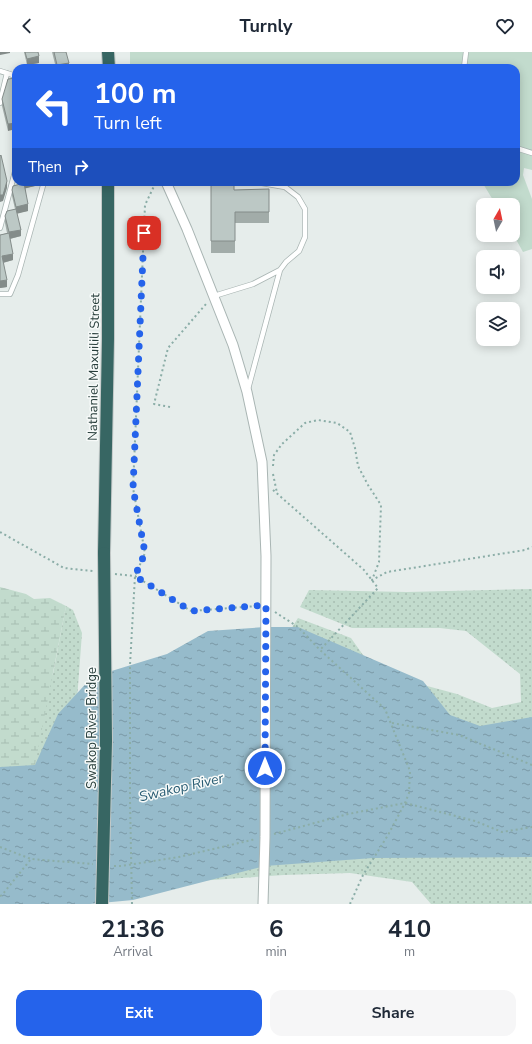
<!DOCTYPE html>
<style>
:root{--surface:#fff;--page:#f6f6f7;--text:#1f2937;--muted:#747a83;--accent:#2563eb}
body{margin:0;font-family:"Nunito Sans",sans-serif;background:var(--page);color:var(--text);height:100vh;display:flex;flex-direction:column;font-size:15px;white-space:nowrap}
*{box-sizing:border-box;margin:0}
p{font-size:13px;color:var(--muted)}
.icon{flex:none;width:22px;height:22px;fill:none;stroke:currentColor;stroke-width:2;stroke-linecap:round;stroke-linejoin:round}
.map{position:relative;height:852px;overflow:hidden}
.drawer{display:flex;flex-direction:column;background:var(--surface);flex:1}
.drawer>*{flex:none}
.banner{position:absolute;left:12px;top:12px;width:508px;height:122px;border-radius:12px;box-shadow:0 2px 10px #0003;background:#2563eb;color:#fff;overflow:hidden}
.needle{width:26px;rotate:9deg}
.tools{position:absolute;left:476px;top:146px;display:grid;gap:8px}
.tools a{display:grid;place-items:center;width:44px;height:44px;border-radius:8px;background:var(--surface);box-shadow:0 2px 10px #0003;font-size:20px}
.pin{position:absolute;display:grid;place-items:center;width:34px;height:34px;color:#fff;margin:-17px;border-radius:8px;box-shadow:0 2px 6px #0006}
.me{position:absolute;width:44px;margin:-22px;rotate:0deg;stroke-linejoin:round;filter:drop-shadow(0 0 3px #0008)}
.turn{display:flex;align-items:center;gap:14px;height:84px;padding:0 16px;font-size:18px}
.turn .icon{width:52px;height:52px;stroke-width:2.5}
.turn b{display:block;font-size:28px;line-height:34px}
.then{display:flex;align-items:center;height:38px;padding:0 16px;background:#0003;gap:8px;font-size:15px}
.eta{display:flex;justify-content:space-evenly;align-items:center;height:68px;text-align:center}
.eta b{font-size:24px;font-weight:700;line-height:28px}
.action{display:flex;gap:8px;margin-top:auto;padding:8px 16px}
.action a{flex:1;height:46px;border-radius:12px;background:var(--accent);color:#fff;font-size:16px;font-weight:700;line-height:46px;text-align:center}
.action a+a{background:var(--page);color:var(--text)}
header{display:flex;justify-content:space-between;align-items:center;height:52px;padding:0 16px;background:var(--surface);font-size:18px;font-weight:700}
.map>svg:first-child{display:block}
</style>
<header><svg class="icon" aria-label="back" viewBox="0 0 24 24"><path d="M15 5l-7 7 7 7"/></svg>Turnly<svg class="icon" aria-label="heart" viewBox="0 0 24 24"><path d="M12 20l-8-8c-3-5 5-10 8-4 3-6 11-1 8 4z"/></svg></header>
<div class="map">
<svg width="532" height="852" viewBox="0 0 532 852">
<defs>
<pattern id="green-dots" width="8" height="8" patternUnits="userSpaceOnUse"><rect width="8" height="8" fill="#c2dbcd"/><path d="M2 2h.1M6 6h.1" fill="none" stroke="#a7bdb1" stroke-width="1.8" stroke-linecap="round"/></pattern>
<pattern id="wetland-marsh" width="20" height="14" patternUnits="userSpaceOnUse"><rect width="20" height="14" fill="#c2dbcd"/><path d="M1 5h8M5 5V1M11 12h8M15 12V8" fill="none" stroke="#a7bdb1"/></pattern>
<pattern id="water-ripples" width="26" height="14" patternUnits="userSpaceOnUse"><rect width="26" height="14" fill="#96bbcb"/><path d="M2 4q2-2 4 0t4 0M15 11q2-2 4 0t4 0" fill="none" stroke="#7a99a6"/></pattern>
</defs>
<rect width="100%" height="100%" fill="#e6edeb"/>
<path fill="url(#green-dots)" d="M 532,537 L 532,852 L 431,852 L 412,830 L 350,821 L 284,823 L 169,831 L 0,852 L 0,693 L 53,622 L 66,554 L 73,558 L 82,581 L 73,701 L 282,591 L 298,566 L 351,586 L 375,620 L 457,642 L 492,656 L 521,650 L 520,622 L 466,579 L 440,576 L 352,576 L 300,555 L 309,538 L 407,540 Z"/>
<path fill="url(#wetland-marsh)" d="M 0,535 L 26,542 L 34,547 L 50,546 L 66,554 L 35,713 L 0,715 Z"/>
<path fill="#c2dbcd" d="M 130,0 L 532,0 L 532,118 L 524,116 L 523,123 L 532,147 L 532,197 L 523,200 L 513,182 L 513,153 L 496,153 L 482,130 L 516,130 L 516,16 L 134,16 L 130,15 Z"/>
<path fill="url(#water-ripples)" d="M 265,575 L 298,575 L 423,629 L 450,663 L 480,674 L 532,665 L 532,805 L 373,806 L 265,814 L 133,848 L 90,852 L 0,852 L 0,715 L 35,713 L 58,662 L 92,625 L 167,602 L 208,579 Z"/>
<g fill="none" stroke-linecap="round" stroke-linejoin="round">
<defs>
<path id="lane" d="M 464,16 L 466,0
M 0,19 L 16,24
M 0,51 L 7,21
M 516,96 L 532,101
M 0,176 L 16,116
M 0,242 L 10,242 L 18,223 L 44,130
M 214,244 L 253,232 L 280,218
M 248,337 L 280,218 L 286,210 L 299,199 L 305,185 L 305,157 L 298,145 L 285,135 L 262,131"/>
<path id="street" d="M 166,130 L 187,177 L 233,293 L 247,340 L 262,410 L 266,504 L 265,785 L 263,852"/>
<path id="highway" d="M 108,0 L 109,16
M 104,501 L 108,287 L 108,130"/>
</defs>
<use href="#lane" stroke="#a9b5b3" stroke-width="6"/>
<use href="#street" stroke="#a9b5b3" stroke-width="11"/>
<use href="#highway" stroke="#c3c9c8" stroke-width="14"/>
<path stroke="#8bada7" stroke-width="2" stroke-dasharray="2 3" stroke-linecap="butt" d="M 170,355 L 154,352 L 168,296 L 206,252
M 273,414 L 274,403 L 282,392 L 305,371 L 318,368 L 337,371 L 350,380 L 355,396 L 358,414 L 368,433 L 381,453 L 379,510 L 372,528 L 387,520 L 525,498 L 532,495
M 273,422 L 277,441
M 273,438 L 364,518 L 378,536 L 320,598
M 0,480 L 64,516 L 93,519
M 115,522 L 135,524 L 191,559 L 257,554
M 275,560 L 298,575 L 320,598 L 385,657 L 410,719 L 409,741 L 405,751 L 388,783 L 363,823 L 350,852
M 392,671 L 459,683 L 532,713
M 274,782 L 348,762 L 405,751 L 475,769 L 502,780 L 532,775
M 0,795 L 31,807
M 114,814 L 121,814 L 179,805 L 256,787
M 0,844 L 2,843 L 31,807 L 93,812
M 132,852 L 130,748 L 130,613 L 135,524 L 145,501 L 133,436 L 145,153 L 156,130"/>
<use href="#lane" stroke="#fff" stroke-width="4.5"/>
<use href="#street" stroke="#fff" stroke-width="9"/>
<use href="#highway" stroke="#376663" stroke-width="12"/>
<defs>
<path id="highway-bridge" d="M 102,852 L 106,689 L 104,501"/>
</defs>
<use href="#highway-bridge" stroke="#c3c9c8" stroke-width="14" stroke-linecap="butt"/>
<use href="#highway-bridge" stroke="#376663" stroke-width="12"/>
</g>
<path fill="#a2aca9" d="M 24,0 L 38,0 L 39,11 L 27,13 Z
M 52,0 L 66,0 L 69,16 L 56,16 Z
M 16,26 L 8,79 L 2,54 L 2,47 Z
M 22,130 L 35,130 L 35,134 L 25,136 L 28,159 L 17,161 L 21,184 L 10,187 L 13,208 L 3,211 L 7,235 L 0,236 L 0,183 L 7,181 L 5,171 L 5,164 L 15,157 L 12,144 L 12,138 L 22,132 Z
M 211,130 L 234,138 L 269,137 L 269,171 L 235,171 L 235,201 L 211,201 Z"/>
<path fill="#848c8a" d="M 0,0 L 10,0 L 10,1 L 0,3 Z
M 39,4 L 39,11 L 27,13 L 27,7 Z
M 69,11 L 69,16 L 57,16 L 57,13 Z
M 16,71 L 16,77 L 8,79 L 8,72 Z
M 7,129 L 7,136 L 3,149 L 0,150 L 0,143 Z
M 23,130 L 35,130 L 35,134 L 23,137 Z
M 28,152 L 28,159 L 16,162 L 16,155 Z
M 21,178 L 21,184 L 9,187 L 9,180 Z
M 13,202 L 13,208 L 2,211 L 2,204 Z
M 7,228 L 7,235 L 0,236 L 0,229 Z"/>
<path fill="#bcc8c5" stroke="#848c8a" d="M 25,0 L 38,0 L 39,4 L 27,7 Z
M 54,0 L 66,0 L 69,11 L 57,13 Z
M 16,26 L 16,71 L 8,72 L 2,47 L 8,27 Z
M 1,103 L 7,129 L 3,143 L 0,143 L 0,104 Z
M 211,130 L 234,130 L 234,138 L 269,137 L 269,160 L 235,160 L 235,189 L 211,189 Z
M 24,131 L 28,152 L 16,155 L 12,138 L 13,134 Z
M 16,157 L 21,178 L 9,180 L 5,164 L 7,159 Z
M 9,181 L 13,202 L 2,204 L 7,228 L 0,229 L 0,183 Z"/>
<g fill="none" stroke-linecap="round" stroke-linejoin="round">
<path stroke="#2563eb" stroke-width="7" stroke-dasharray="0 12.6" d="M 144,181 L 133,436 L 145,501 L 135,524 L 191,559 L 266,553 L 265,716"/>
</g>
<g text-anchor="middle" stroke-width="3" stroke-linejoin="round" paint-order="stroke">
<g font-size="13" fill="#273e3b" stroke="#f7faf9">
<text transform="translate(93 315) rotate(-89)" y="5">Nathaniel Maxuilili Street</text>
<text transform="translate(91 676) rotate(-90)" y="5">Swakop River Bridge</text>
</g>
<g font-size="14" font-style="italic" fill="#285c73" stroke="#f7faf9">
<text transform="translate(181 735) rotate(-13)" y="5">Swakop River</text>
</g>
</g>
</svg>
<div class="tools">
<a><svg class="needle" viewBox="-14 -14 28 28"><path d="M0-13l5 13h-10z" fill="#e53935"/><path d="M0 13l5-13h-10z" fill="#747a83"/></svg></a>
<a><svg class="icon" aria-label="sound" viewBox="0 0 24 24"><path d="M4 9h4l5-4v14l-5-4H4zM17 9q2 3 0 6"/></svg></a>
<a><svg class="icon" aria-label="layers" viewBox="0 0 24 24"><path d="M12 4l9 5-9 5-9-5zM3 14l9 5 9-5"/></svg></a>
</div>
<div class="pin" style="left:144px;top:181px;background:#d93025"><svg class="icon" aria-label="arrive" viewBox="0 0 24 24"><path d="M6 21V4h12l-3 4 3 4H6"/></svg></div>
<svg class="me" style="left:265px;top:716px" viewBox="-20 -20 40 40"><circle r="17" fill="#2563eb" stroke="#fff" stroke-width="3"/><path d="M0-11L8 9 0 5-8 9z" fill="#fff"/></svg>
<div class="banner">
<div class="turn"><svg class="icon" aria-label="left" viewBox="0 0 24 24"><path d="M17 20v-9H6M10 6l-5 5 5 5"/></svg><div><b>100 m</b>Turn left</div></div>
<div class="then">Then<svg class="icon" aria-label="right" viewBox="0 0 24 24"><path d="M7 20v-9h11M14 6l5 5-5 5"/></svg></div>
</div>
</div>
<section class="drawer">
<div class="eta">
<div><b>21:36</b><p>Arrival</p></div>
<div><b>6</b><p>min</p></div>
<div><b>410</b><p>m</p></div>
</div>
<div class="action"><a>Exit</a><a>Share</a></div>
</section>
